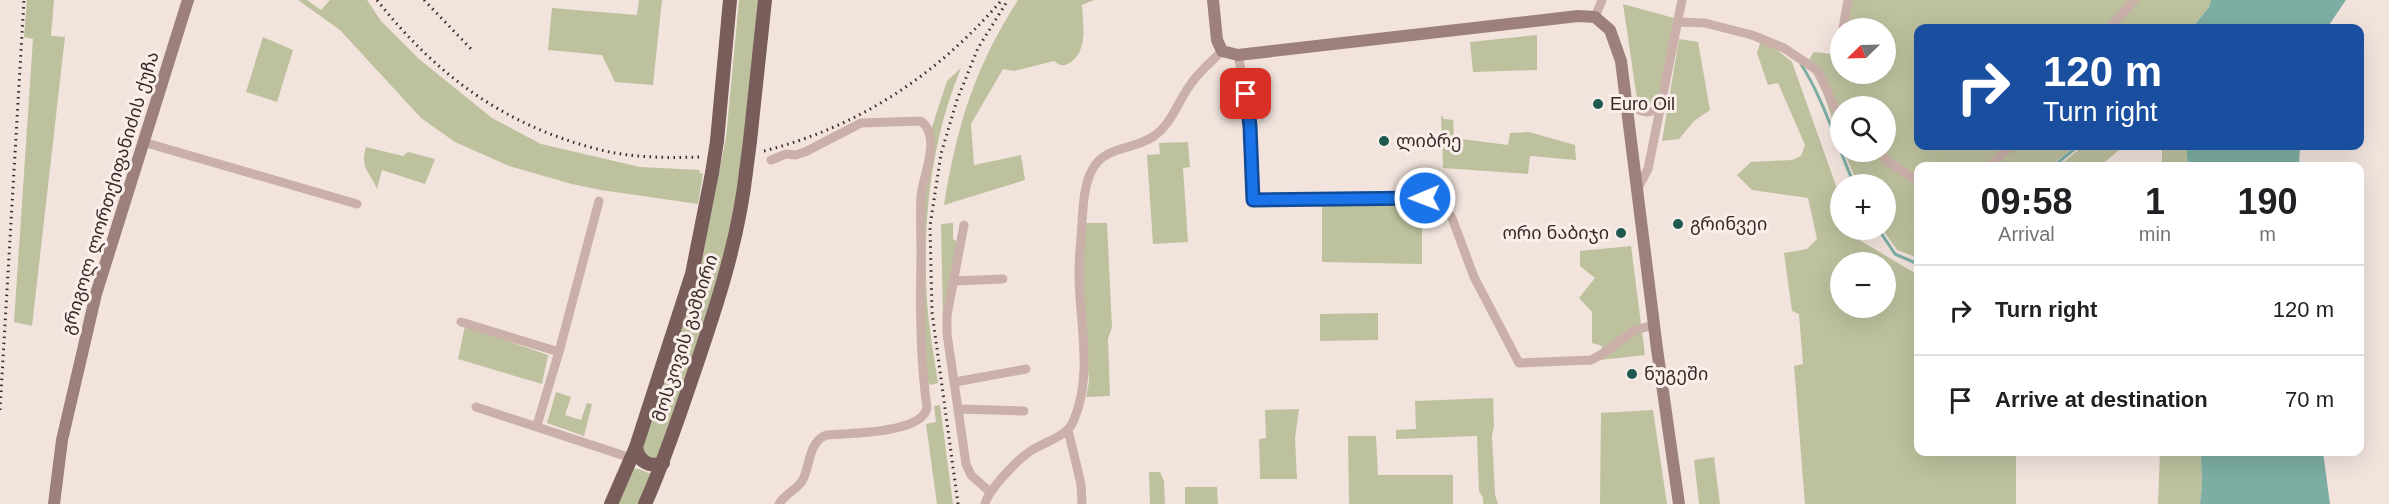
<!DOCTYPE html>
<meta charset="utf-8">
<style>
:root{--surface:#fff;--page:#f6f6f6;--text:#202124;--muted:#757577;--line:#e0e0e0}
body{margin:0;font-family:Helvetica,"Noto Sans Georgian",sans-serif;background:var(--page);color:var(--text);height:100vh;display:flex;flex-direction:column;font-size:22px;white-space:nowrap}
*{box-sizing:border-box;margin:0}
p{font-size:20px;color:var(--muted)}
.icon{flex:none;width:33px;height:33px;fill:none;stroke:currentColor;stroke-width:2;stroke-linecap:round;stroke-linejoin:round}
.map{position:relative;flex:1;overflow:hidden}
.side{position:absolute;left:1914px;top:162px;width:450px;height:294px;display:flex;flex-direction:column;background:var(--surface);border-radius:12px;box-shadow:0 6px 24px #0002}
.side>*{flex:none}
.hud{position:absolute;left:1914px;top:24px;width:450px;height:126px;border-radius:12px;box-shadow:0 6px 24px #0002;background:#1a4fa0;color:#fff;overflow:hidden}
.needle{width:39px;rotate:247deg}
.controls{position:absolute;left:1830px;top:18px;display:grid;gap:12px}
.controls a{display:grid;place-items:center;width:66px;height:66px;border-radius:50%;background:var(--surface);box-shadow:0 6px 24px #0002;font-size:30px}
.pin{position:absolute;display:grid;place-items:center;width:51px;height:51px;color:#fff;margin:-26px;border-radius:12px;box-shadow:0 3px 9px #0006}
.me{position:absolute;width:66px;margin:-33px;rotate:269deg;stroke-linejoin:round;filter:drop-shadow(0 0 4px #0008)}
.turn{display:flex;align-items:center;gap:21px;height:126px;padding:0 30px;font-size:27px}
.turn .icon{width:78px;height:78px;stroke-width:2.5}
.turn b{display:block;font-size:42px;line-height:51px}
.eta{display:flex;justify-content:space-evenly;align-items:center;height:102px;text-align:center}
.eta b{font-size:36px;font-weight:600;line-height:42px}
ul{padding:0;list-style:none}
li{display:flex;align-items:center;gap:18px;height:90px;padding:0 30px;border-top:2px solid var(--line)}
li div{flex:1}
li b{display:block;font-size:22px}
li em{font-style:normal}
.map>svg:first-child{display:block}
</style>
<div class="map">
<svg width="2389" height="504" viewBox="0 0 2389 504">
<rect width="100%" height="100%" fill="#f2e3dd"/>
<path fill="#bdc19e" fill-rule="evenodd" d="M 27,0 L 54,0 L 51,36 L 65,37 L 32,326 L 14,322 L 33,39 L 24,37 Z
M 298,0 L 307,0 L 321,10 L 330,0 L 367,0 L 381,21 L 419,59 L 492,118 L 541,144 L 640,167 L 700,170 L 699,173 L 703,173 L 698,204 L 601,190 L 572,184 L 509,166 L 455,142 L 421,118 L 340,30 Z
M 639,0 L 662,0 L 653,85 L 615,82 L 602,55 L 548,50 L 552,8 L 637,15 Z
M 739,0 L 760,0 L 741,175 L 718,284 L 662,457 L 656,460 L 643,455 L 642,448 L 697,280 L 726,138 Z
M 1018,0 L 1094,0 L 1082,5 C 1083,24 1088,50 1071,62 C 1064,67 1060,66 1054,61 L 1014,71 L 1003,69 L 971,124 L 974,165 L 1021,155 L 1025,180 L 944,205 C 957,125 974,69 1018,0 Z
M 1849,0 L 2211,0 L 2209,7 L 2192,28 L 1918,28 L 1918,146 L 2075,146 L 2051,166 L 1918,166 L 1918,258 L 1897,250 L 1883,230 L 1886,230 L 1886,184 L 1858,184 L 1844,152 L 1886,152 L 1886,106 L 1840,106 L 1840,143 C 1831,118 1824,84 1806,64 L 1814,52 L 1840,55 L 1840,74 L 1886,74 L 1886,28 L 1845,28 Z
M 1623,4 L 1674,18 L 1659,95 L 1653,104 L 1646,106 L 1639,103 L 1637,99 Z
M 1537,35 L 1537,70 L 1473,72 L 1470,42 Z
M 263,37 L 293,50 L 277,102 L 246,92 Z
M 1679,39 L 1698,42 L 1710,110 L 1694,121 L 1679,139 L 1662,141 Z
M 1760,43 L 1771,45 L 1792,62 L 1840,197 L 1840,230 L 1852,230 L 1861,241 L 1918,275 L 1918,452 L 2016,452 L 2016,504 L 1805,504 L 1794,366 L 1803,364 L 1799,314 L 1792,311 L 1784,253 L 1807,249 L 1817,239 L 1808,198 L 1752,190 L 1737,175 L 1751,162 L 1792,160 L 1801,156 L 1805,145 L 1778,83 L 1768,85 L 1757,53 ZM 1840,262 L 1886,262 L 1886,308 L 1840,308 Z
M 961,68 C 931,141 922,222 927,301 C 929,329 934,356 938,383 L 930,385 L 925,375 L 922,198 L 933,139 L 932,127 L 947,81 Z
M 1441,115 L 1444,119 L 1453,120 L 1454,138 L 1508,145 L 1510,133 L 1529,132 L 1575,145 L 1576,160 L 1530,156 L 1528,174 L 1443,168 Z
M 1188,142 L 1190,167 L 1183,168 L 1188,242 L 1153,244 L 1147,155 L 1160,154 L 1159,143 Z
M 2083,146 L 2124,146 L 2100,166 L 2059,166 Z
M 2162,146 L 2186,146 L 2188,166 L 2162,166 Z
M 366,147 L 403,156 L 408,152 L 435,159 L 425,184 L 382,170 L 377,189 C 369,170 360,169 366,147 Z
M 1422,203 L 1422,264 L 1322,262 L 1322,205 Z
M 953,223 L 953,239 L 958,242 L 943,319 L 941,224 Z
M 1085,223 L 1107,223 L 1112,327 L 1108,339 L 1110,396 L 1086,397 L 1089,382 L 1082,272 Z
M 1631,246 L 1645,355 L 1600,360 L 1602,346 L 1592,343 L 1592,312 L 1579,298 L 1595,278 L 1580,266 L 1580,251 Z
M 1378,313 L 1378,340 L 1320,341 L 1320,314 Z
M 465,326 L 548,355 L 542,384 L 458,359 Z
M 556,392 L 571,397 L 565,415 L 581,420 L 587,403 L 592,404 L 584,436 L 547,423 Z
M 1493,398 L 1494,426 L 1492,436 L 1495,495 L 1498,504 L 1483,504 L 1483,498 L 1479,491 L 1477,436 L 1396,439 L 1396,430 L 1416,429 L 1415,401 Z
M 940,405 L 953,504 L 937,504 L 926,424 L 936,422 L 934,406 Z
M 1299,409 L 1295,438 L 1297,479 L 1260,479 L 1259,439 L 1266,438 L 1265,410 Z
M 1653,410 L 1667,504 L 1600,504 L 1601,413 Z
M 1348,436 L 1376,436 L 1378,475 L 1453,475 L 1453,504 L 1349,504 Z
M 2160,452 L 2201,452 L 2202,486 L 2200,504 L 2158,504 Z
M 1714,457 L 1720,504 L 1699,504 L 1694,460 Z
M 634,469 L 639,469 L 653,475 L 641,504 L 618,504 Z
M 1149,472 L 1160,472 L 1164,481 L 1165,504 L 1150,504 Z
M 1185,487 L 1217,487 L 1218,504 L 1185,504 Z"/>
<path fill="#7daea4" d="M 2211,0 L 2346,0 L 2327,28 L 2192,28 L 2209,7 Z
M 2186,146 L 2300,146 L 2299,166 L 2188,166 Z
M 2201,452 L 2323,452 L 2330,504 L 2200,504 L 2202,486 Z"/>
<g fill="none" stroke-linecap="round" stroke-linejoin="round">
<path stroke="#7daea4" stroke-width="3" d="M 1801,64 C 1824,100 1837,145 1854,184
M 2054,166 L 2078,146
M 1879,230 L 1895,254 L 1918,264"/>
<path stroke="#cab0a9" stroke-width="9" d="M 1595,17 L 1602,0
M 1678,22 L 1705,23 L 1752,35 L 1784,48 L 1818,71 L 1840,119
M 1843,28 L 1848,0
M 2110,28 L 2134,0
M 1238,55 C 1249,103 1251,150 1253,199 L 1425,198 L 1441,205 L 1452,218 L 1474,277 L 1519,363 L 1591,360 L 1602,354 L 1635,330 L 1654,325
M 1626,103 C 1641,111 1649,118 1662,104
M 143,142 L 357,204
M 1879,152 L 1889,163 L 1918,181
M 771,160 L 786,154 L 796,155 L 807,151 L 861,123 L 921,121 C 942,137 923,175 921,196 C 920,216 921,236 921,256 C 920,307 920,357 927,408 C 922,431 863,433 842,434 C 837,435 828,434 824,436 C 808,444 810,468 802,481 C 796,490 784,495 779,504
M 1990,166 L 2011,146
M 1637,190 L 1648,169 L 1682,0
M 964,225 L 947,315 L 947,334 L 966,464 L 971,475 L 990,492
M 954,281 L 1003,279
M 461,322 L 559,352
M 955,382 L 1026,369
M 476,407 L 631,458
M 959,409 L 1024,411
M 537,425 L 559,352 L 599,201
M 1068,430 L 1081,484 L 1082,504
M 985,504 C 988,490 1019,458 1032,450 C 1045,442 1067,436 1073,422 C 1094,375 1079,322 1079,273 C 1079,257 1081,240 1082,223 C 1083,206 1084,185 1092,170 C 1105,145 1133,151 1154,136 C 1173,123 1179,98 1193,81 C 1201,70 1212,61 1222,51"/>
<path stroke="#9d7f7b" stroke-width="12" d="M 1213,0 L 1217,40 L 1222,51 L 1238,55 L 1578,16 L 1595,17 L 1610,30 L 1621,61 L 1657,349 L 1679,504
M 54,504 L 62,440 L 96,294 L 188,0"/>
<path stroke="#795d5b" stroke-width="14" d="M 717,141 L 730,0
M 750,141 L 765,0
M 636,447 C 638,461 649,468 663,463
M 611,504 L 636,447 L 692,274 L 712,173
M 645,504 C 664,462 678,419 693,375 C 716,308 738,242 746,172"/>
<path stroke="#372a29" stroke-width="3" stroke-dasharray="1.5 4.5" stroke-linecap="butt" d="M 377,0 C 436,75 504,125 597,149 C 630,158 667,158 702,157
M 424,0 L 473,51
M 764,151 C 858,127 936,76 1000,2
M 0,410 L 24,0
M 958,504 L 932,312 L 930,226 L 941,154 L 957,100 L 978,48 L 1008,0"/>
<path stroke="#795d5b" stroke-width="14" d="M 746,172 L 750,141
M 712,173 L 717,141"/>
</g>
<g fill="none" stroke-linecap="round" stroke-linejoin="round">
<defs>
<path id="route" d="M 1246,94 L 1250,126 L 1253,200 L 1425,198"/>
</defs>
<use href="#route" stroke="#114b97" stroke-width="15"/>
<use href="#route" stroke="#1a73e8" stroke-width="10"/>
</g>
<g fill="#1f584e" stroke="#f9eeea" stroke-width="2">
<circle cx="1598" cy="104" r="6"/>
<circle cx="1384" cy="141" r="6"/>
<circle cx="1678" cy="224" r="6"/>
<circle cx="1621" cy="233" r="6"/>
<circle cx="1632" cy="374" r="6"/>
</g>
<g text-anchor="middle" stroke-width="6" stroke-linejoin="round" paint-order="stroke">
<g font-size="18" fill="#372a29" stroke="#f9eeea" text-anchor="start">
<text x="1610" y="110">Euro Oil</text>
<text x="1396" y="147">ლიბრე</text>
<text x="1690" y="230">გრინვეი</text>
<text x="1609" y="239" text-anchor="end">ორი ნაბიჯი</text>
<text x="1644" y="380">ნუგეში</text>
</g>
<g font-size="18" fill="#372a29" stroke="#f9eeea">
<text transform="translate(110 193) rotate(-73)" y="6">გრიგოლ ლორთქიფანიძის ქუჩა</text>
<text transform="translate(685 338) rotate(-72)" y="6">მოსკოვის გამზირი</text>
</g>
</g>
</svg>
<div class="controls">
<a><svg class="needle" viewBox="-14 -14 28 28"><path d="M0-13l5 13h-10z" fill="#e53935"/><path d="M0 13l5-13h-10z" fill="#757577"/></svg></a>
<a><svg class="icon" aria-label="search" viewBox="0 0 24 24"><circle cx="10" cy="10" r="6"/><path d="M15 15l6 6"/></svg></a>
<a>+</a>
<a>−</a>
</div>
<div class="pin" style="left:1246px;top:94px;background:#d93025"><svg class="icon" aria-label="arrive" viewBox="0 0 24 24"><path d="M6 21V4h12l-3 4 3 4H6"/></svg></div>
<svg class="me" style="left:1425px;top:198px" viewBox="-20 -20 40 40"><circle r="17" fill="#1a73e8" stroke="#fff" stroke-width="3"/><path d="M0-11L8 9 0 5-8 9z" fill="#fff"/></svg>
<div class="hud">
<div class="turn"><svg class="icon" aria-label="right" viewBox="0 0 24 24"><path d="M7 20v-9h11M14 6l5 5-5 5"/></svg><div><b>120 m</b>Turn right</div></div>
</div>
<section class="side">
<div class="eta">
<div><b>09:58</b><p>Arrival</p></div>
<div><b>1</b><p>min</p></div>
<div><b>190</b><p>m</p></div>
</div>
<ul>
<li><svg class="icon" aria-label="right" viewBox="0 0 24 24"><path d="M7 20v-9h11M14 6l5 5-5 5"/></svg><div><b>Turn right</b></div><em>120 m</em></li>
<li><svg class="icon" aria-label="arrive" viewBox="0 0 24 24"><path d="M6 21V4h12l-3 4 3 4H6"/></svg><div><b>Arrive at destination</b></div><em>70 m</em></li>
</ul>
</section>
</div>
